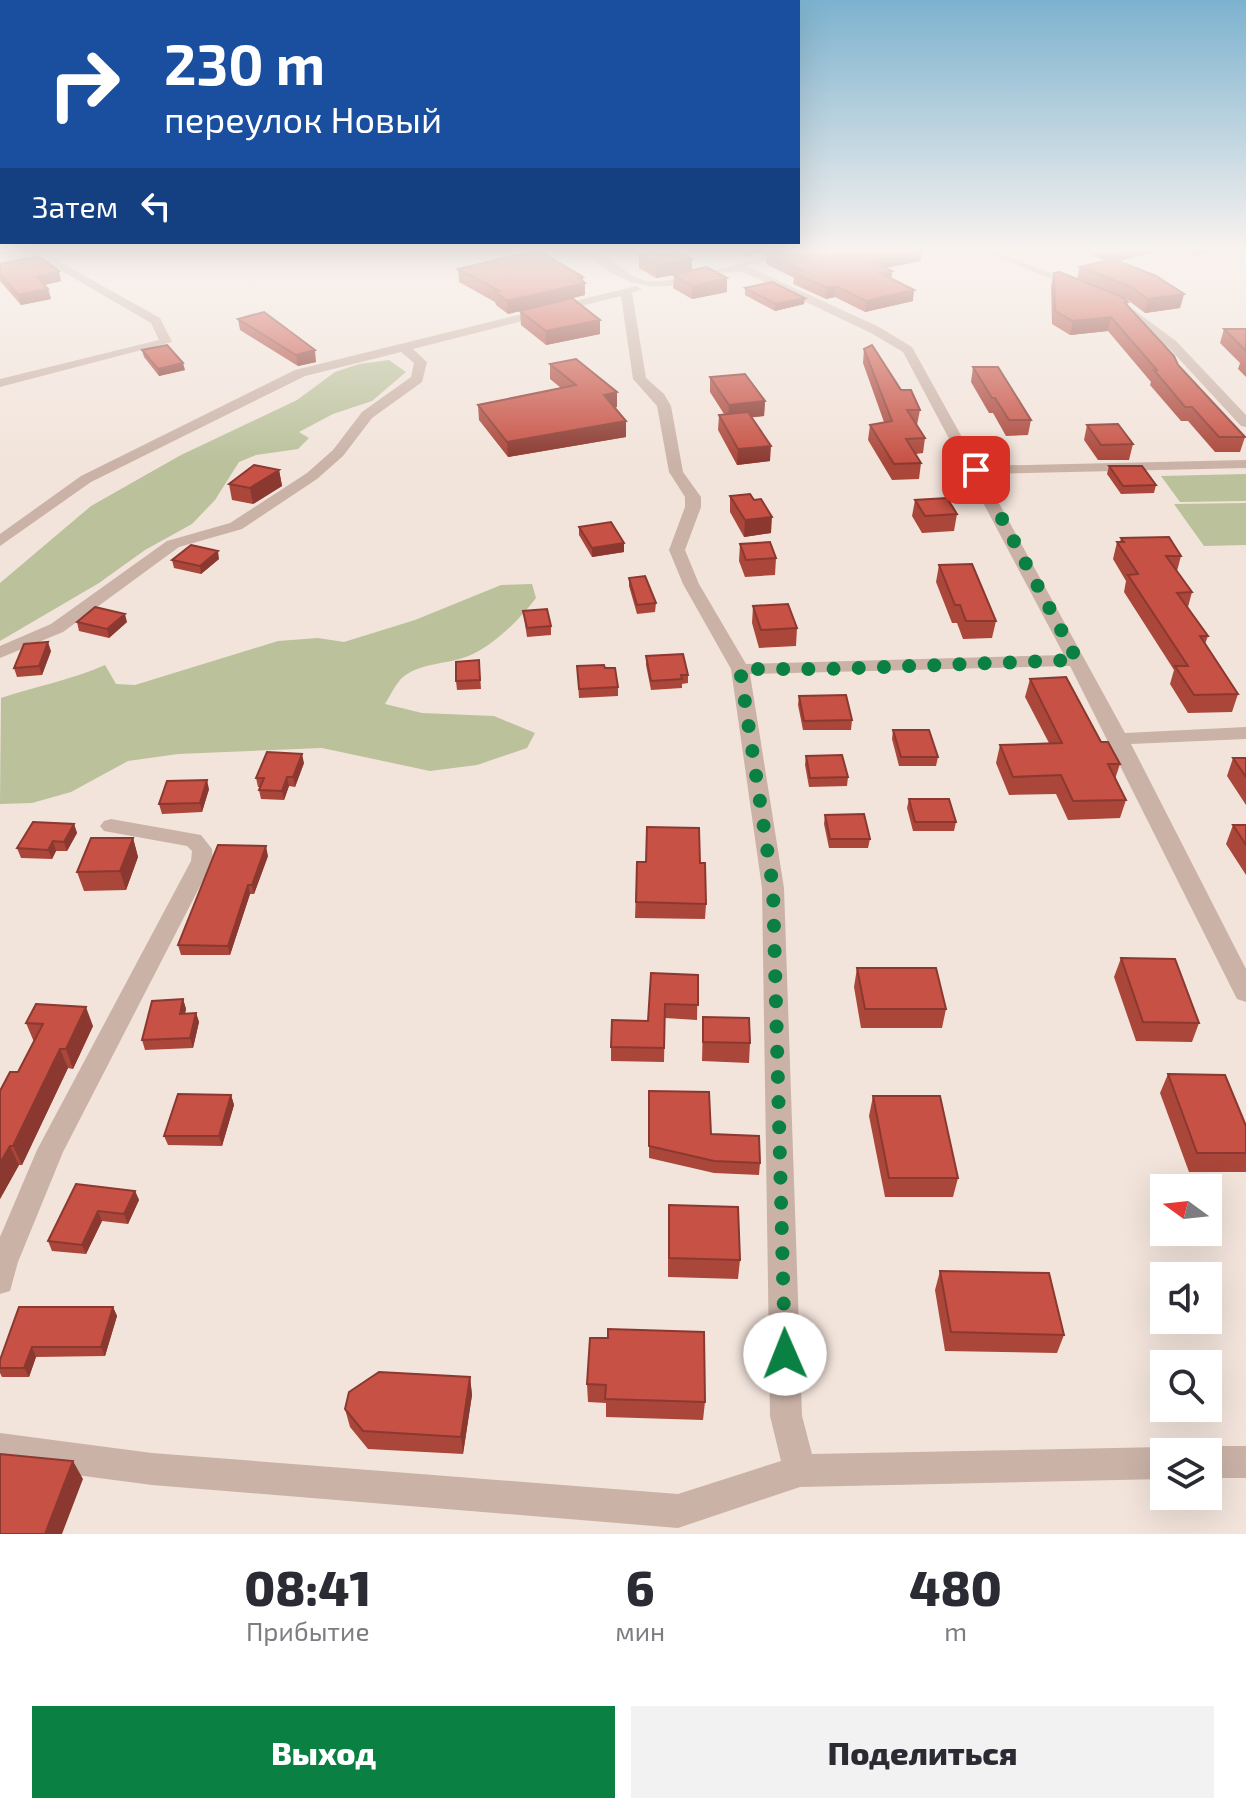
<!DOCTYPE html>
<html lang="ru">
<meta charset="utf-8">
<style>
:root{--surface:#fff;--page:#f2f2f3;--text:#2b2b33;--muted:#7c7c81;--accent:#0b8043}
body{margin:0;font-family:"Exo 2",sans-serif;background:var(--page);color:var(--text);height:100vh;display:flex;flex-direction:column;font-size:30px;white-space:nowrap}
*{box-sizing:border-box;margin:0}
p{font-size:26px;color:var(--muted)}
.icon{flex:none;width:44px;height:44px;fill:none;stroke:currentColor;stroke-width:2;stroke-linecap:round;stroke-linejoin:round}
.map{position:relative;height:1534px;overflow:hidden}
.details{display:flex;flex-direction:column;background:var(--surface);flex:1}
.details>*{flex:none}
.top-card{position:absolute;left:0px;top:0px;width:800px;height:244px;box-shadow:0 8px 32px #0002;background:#1a4fa0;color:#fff;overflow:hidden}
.needle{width:52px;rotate:285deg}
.controls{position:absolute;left:1150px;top:1174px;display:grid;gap:16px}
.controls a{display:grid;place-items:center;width:72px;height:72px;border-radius:0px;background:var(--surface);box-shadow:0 8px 32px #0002;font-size:40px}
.pin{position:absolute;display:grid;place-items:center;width:68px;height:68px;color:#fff;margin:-34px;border-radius:16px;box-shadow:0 4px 12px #0006}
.me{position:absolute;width:88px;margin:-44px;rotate:359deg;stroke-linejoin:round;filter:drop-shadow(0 0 6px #0008)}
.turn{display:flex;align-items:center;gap:28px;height:168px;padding:0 32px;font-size:36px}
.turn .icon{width:104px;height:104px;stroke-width:2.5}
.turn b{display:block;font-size:56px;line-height:68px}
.then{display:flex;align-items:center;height:76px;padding:0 32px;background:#0003;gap:16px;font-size:30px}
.eta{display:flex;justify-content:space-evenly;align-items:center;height:136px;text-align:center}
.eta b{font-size:48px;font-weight:800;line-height:56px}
.action{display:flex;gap:16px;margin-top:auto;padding:16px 32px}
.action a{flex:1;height:92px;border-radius:0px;background:var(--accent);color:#fff;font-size:32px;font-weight:800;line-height:92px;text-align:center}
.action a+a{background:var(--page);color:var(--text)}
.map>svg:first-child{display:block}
</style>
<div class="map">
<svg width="1246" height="1534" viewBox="0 0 1246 1534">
<rect width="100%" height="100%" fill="#f2e4db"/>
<path fill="#bac19b" d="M 389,360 L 406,372 L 372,401 L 333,414 L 299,432 L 309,438 L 298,449 L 256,455 L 239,462 L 215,500 L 192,524 L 145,550 L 99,583 L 0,641 L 0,583 L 91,506 L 181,455 L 297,400 L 335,372 L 359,364 Z
M 1246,474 L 1246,501 L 1180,502 L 1161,476 Z
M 1246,503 L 1246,545 L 1204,546 L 1174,504 Z
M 532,584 L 536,598 C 521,618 498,641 475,653 C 453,665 423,661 403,677 C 396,683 390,696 385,704 L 422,713 L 494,716 L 535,733 L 527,748 L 477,765 L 430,771 L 322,748 L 178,754 L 128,761 L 71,792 L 32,803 L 0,804 L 1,698 C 36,686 72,680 105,665 L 116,684 L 135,685 L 278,641 L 318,638 L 344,642 L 415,620 L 501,585 Z"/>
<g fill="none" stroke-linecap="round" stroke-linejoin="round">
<path fill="#cab2a7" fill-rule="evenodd" d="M 86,249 L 103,249 L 58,261 L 160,318 L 172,342 L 0,387 L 0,379 L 159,340 L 151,323 L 43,260 Z
M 580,249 C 605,247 622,275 646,281 C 669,286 765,255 794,249 L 810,249 L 747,266 L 879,327 L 912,347 L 978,466 L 1246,460 L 1246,468 L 983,474 L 1125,733 L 1246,727 L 1246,739 L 1131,744 L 1246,969 L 1246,1002 L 1237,999 L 1234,993 L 1070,666 L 750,674 L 784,888 L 802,1416 L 812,1454 L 1164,1447 L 1176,1452 L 1164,1452 L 1164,1479 L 800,1487 L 678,1528 L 152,1485 L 0,1465 L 0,1433 L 152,1453 L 678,1494 L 781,1461 L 770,1416 L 762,888 L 731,669 L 683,584 L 669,550 L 685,507 L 685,497 L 669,472 L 657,406 L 633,379 L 621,296 L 413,349 L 427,362 L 422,382 L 372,418 L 343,456 L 317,479 L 242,529 L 179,547 L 63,632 L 0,658 L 0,646 L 51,624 L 167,541 L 230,523 L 307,473 L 333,450 L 362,412 L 411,377 L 414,363 L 401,352 L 305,376 L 91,482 L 0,546 L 0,534 L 81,476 L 295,370 L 636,286 L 642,289 L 632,293 L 646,378 L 664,394 L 671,406 L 683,472 L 701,497 L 701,507 L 685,550 L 699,584 L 746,664 L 1064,655 L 903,352 L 871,333 L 743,272 C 723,271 706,277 688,282 C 644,295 612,278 580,249 Z
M 977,249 L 990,249 L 1084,286 L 1074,288 Z
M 1231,249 L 1246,249 L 1246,255 Z
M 1111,299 L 1119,299 L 1176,341 L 1246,415 L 1246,427 L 1241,426 L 1168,347 L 1111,303 Z
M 111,819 L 201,835 L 212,849 L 213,861 L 63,1152 L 18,1262 L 10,1291 L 0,1294 L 0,1237 L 37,1150 L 191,861 L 192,851 L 187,846 L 104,831 L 100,826 L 104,821 Z
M 1208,1446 L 1246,1446 L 1246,1478 L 1208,1478 L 1208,1452 L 1196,1452 Z"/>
<path fill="#68514b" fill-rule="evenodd" d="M 0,249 L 16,249 L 0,255 Z"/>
</g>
<path fill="#ab463a" d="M 730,248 L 782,248 L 745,256 Z
M 1078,248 L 1174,248 L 1118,261 L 1184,294 L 1180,308 L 1145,313 L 1128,300 L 1122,298 L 1128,302 L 1127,305 L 1178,365 L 1245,437 L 1240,452 L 1215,452 L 1188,421 L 1181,421 L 1150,385 L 1151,382 L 1108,331 L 1070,335 L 1052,324 L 1051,286 L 1054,273 L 1077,279 L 1080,267 L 1106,261 Z
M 1176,248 L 1223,248 L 1196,256 Z
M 767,254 L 921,261 L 886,268 L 892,271 L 891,279 L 913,301 L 865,312 L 835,297 L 826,299 L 793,284 L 794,278 L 766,264 Z
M 639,255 L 692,259 L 692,270 L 727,278 L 727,292 L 692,299 L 673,288 L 674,275 L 656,278 L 639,268 Z
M 0,264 L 61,281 L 45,285 L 48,289 L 51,299 L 21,305 L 0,281 Z
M 458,269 L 583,277 L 583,281 L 585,283 L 585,295 L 573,298 L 600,320 L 600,334 L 546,345 L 521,325 L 520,311 L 508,314 L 496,305 L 495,302 L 459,282 Z
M 745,288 L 804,304 L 775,311 L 745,295 Z
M 238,319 L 316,362 L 298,366 L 240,330 Z
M 1224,329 L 1246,329 L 1246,377 L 1238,369 L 1240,363 L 1220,343 Z
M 864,349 L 920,410 L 917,425 L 925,438 L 923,453 L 916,454 L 921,463 L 919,479 L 892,480 L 868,440 L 870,425 L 884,422 L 863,363 Z
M 142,350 L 185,370 L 159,376 L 144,357 Z
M 550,364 L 617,407 L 614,408 L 626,437 L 508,457 L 479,420 L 478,405 L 561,388 L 550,379 Z
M 973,367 L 1031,420 L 1028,435 L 1006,436 L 993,413 L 989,413 L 971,382 Z
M 710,377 L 765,401 L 764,416 L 752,417 L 770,461 L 737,465 L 718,430 L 719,415 L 724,414 L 710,392 Z
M 1087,425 L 1133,444 L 1129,460 L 1098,460 L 1084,440 Z
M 1109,466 L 1156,485 L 1154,493 L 1121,494 L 1107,474 Z
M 279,470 L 282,486 L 253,504 L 232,500 L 229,484 Z
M 730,496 L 754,500 L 771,533 L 744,537 L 730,512 Z
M 915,500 L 957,514 L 954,531 L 922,533 L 912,516 Z
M 579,527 L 624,552 L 592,557 L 579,535 Z
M 1121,538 L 1181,556 L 1177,571 L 1192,592 L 1188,607 L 1208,636 L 1205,644 L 1238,694 L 1232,712 L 1188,713 L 1170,684 L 1174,670 L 1124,592 L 1126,581 L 1113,559 L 1117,542 L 1120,542 Z
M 740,544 L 776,558 L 775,575 L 745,577 L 739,561 Z
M 219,559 L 201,574 L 174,568 L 172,560 Z
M 939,565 L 996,621 L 992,638 L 963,639 L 957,623 L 952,623 L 936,582 Z
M 629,578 L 656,603 L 655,612 L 637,614 L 629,586 Z
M 753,606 L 797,628 L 796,646 L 759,648 L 752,623 Z
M 523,611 L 551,626 L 551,635 L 527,637 Z
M 77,622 L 127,622 L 109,638 L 79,631 Z
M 51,651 L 42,675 L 17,677 L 14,668 Z
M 646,656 L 688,675 L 688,683 L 682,684 L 682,688 L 651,690 L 646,665 Z
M 479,660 L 481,689 L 457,690 L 456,681 Z
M 577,666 L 605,668 L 618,687 L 618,696 L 579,698 Z
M 1030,679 L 1101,742 L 1120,764 L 1115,779 L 1126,800 L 1120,818 L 1068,820 L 1056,794 L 1009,795 L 996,763 L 1000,745 L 1049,743 L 1025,697 Z
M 799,696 L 852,720 L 851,730 L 803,730 L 798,705 Z
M 893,730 L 938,757 L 936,766 L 899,766 L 892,739 Z
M 806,756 L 848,777 L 847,786 L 809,787 L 805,765 Z
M 1233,758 L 1246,758 L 1246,805 L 1227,776 Z
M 304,763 L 295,787 L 289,786 L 284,800 L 261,799 L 259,790 L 261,787 L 258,787 L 256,778 Z
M 209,789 L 202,812 L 162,814 L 159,804 Z
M 909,799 L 956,822 L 954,831 L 913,831 L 907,808 Z
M 825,815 L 870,839 L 868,848 L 829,848 L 824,824 Z
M 74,824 L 77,833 L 67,851 L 56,851 L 52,859 L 21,858 L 17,848 Z
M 1233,825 L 1246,825 L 1246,875 L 1226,844 Z
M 133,838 L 138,857 L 126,890 L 84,891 L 77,872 Z
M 268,856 L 254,894 L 250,894 L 230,955 L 181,955 L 178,945 Z
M 637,862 L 700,863 L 706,904 L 705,919 L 635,918 Z
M 1121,958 L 1199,1023 L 1192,1042 L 1136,1041 L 1114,977 Z
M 857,968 L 946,1009 L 942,1028 L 861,1028 L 854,987 Z
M 651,973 L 698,975 L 697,1020 L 665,1018 L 664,1062 L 611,1061 L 611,1047 L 648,1021 Z
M 183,999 L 186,1009 L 185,1013 L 196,1013 L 199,1022 L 193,1048 L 145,1050 L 142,1040 Z
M 703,1017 L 750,1043 L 749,1063 L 702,1061 Z
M 26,1023 L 93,1026 L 73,1069 L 68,1068 L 22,1165 L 19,1165 L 0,1199 L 0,1091 L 18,1072 L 34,1042 Z
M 1168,1074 L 1246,1126 L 1246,1172 L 1189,1172 L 1160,1093 Z
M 649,1091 L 711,1134 L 760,1163 L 759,1175 L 714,1173 L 649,1158 Z
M 231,1095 L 234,1105 L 222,1146 L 168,1145 L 164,1136 Z
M 873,1096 L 958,1178 L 953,1197 L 885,1197 L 869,1116 Z
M 76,1184 L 135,1191 L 139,1200 L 128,1224 L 102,1221 L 86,1254 L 52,1251 L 48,1241 Z
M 668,1224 L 740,1260 L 738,1279 L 668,1277 Z
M 940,1271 L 1064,1335 L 1057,1353 L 945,1351 L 935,1290 Z
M 113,1307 L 117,1316 L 105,1356 L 36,1357 L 29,1377 L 2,1377 L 0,1373 L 0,1360 Z
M 590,1338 L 705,1402 L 703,1420 L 606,1417 L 606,1403 L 588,1402 L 587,1384 Z
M 470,1377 L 472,1395 L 463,1454 L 368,1449 L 350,1427 L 345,1409 Z"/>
<path fill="#8b3930" d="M 746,248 L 782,248 L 745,256 Z
M 1119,248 L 1174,248 L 1111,263 L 1113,250 Z
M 1198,248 L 1223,248 L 1196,256 Z
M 922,250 L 921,261 L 870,271 L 871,261 Z
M 692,259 L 692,272 L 656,278 L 657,265 Z
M 59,271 L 61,281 L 40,286 L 37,277 Z
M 892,271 L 891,281 L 880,273 Z
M 583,277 L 583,283 L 585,283 L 585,295 L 508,314 L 507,301 Z
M 727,278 L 727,292 L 692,299 L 693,286 Z
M 836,286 L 835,297 L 826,299 L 827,288 Z
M 48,289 L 51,299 L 21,305 L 18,295 Z
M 914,290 L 913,301 L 865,312 L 866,301 Z
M 1184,294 L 1180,308 L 1145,313 L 1148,299 Z
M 805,298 L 804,304 L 775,311 L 776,304 Z
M 1111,317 L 1108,331 L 1070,335 L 1073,321 Z
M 600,320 L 600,334 L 546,345 L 546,331 Z
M 315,350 L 316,362 L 298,366 L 296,355 Z
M 183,363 L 185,370 L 159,376 L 158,369 Z
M 617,392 L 617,407 L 604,410 L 604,395 Z
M 765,401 L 764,416 L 728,420 L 729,405 Z
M 626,421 L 626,437 L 508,457 L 507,442 Z
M 771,446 L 770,461 L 737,465 L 738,449 Z
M 279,470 L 282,486 L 253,504 L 250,488 Z
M 772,517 L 771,533 L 744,537 L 745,520 Z
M 624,543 L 624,552 L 592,557 L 592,548 Z
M 218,551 L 219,559 L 201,574 L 200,566 Z
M 125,614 L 127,622 L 109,638 L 107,629 Z
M 48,642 L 51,651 L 42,675 L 39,666 Z
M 302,754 L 304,763 L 295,787 L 293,777 Z
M 287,777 L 289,786 L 284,800 L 282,791 Z
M 207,780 L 209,789 L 202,812 L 200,803 Z
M 74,824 L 77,833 L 67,851 L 64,842 Z
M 133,838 L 138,857 L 126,890 L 120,871 Z
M 53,841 L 56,851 L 52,859 L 48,850 Z
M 266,846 L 268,856 L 254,894 L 252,885 Z
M 248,885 L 250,894 L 230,955 L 228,946 Z
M 183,999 L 186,1009 L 183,1023 L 180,1014 Z
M 86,1007 L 93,1026 L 73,1069 L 66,1049 Z
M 196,1013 L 199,1022 L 193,1048 L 190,1038 Z
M 60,1049 L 68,1068 L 22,1165 L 13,1146 Z
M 231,1095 L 234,1105 L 222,1146 L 219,1136 Z
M 10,1146 L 19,1165 L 0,1199 L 0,1163 Z
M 135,1191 L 139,1200 L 128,1224 L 124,1214 Z
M 98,1211 L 102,1221 L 86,1254 L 82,1245 Z
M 113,1307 L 117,1316 L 105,1356 L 101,1347 Z
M 32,1347 L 36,1357 L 29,1377 L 24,1368 Z
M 470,1377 L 472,1395 L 463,1454 L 461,1437 Z
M 73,1461 L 83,1479 L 62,1534 L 45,1534 Z"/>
<path fill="#c75144" stroke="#8b3930" stroke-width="2" d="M 669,248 L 672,248 L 692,259 L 657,265 L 639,255 Z
M 786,248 L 919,248 L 922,250 L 871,261 L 892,271 L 880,273 L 914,290 L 866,301 L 836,286 L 827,288 L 794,273 L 803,271 L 767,254 Z
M 537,250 L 583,277 L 578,278 L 585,283 L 507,301 L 495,292 L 499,291 L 458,269 Z
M 38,256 L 59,271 L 37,277 L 48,289 L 18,295 L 0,274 L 0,264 Z
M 1113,259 L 1156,276 L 1184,294 L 1148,299 L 1131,287 L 1080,267 Z
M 706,267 L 727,278 L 693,286 L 674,275 Z
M 1059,272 L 1120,296 L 1128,302 L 1125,303 L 1174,356 L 1178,365 L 1245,437 L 1219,437 L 1192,407 L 1185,407 L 1154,370 L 1157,370 L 1111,317 L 1073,321 L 1055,311 L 1054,273 Z
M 772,282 L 805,298 L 776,304 L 745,288 Z
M 572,298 L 600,320 L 546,331 L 520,311 Z
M 264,312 L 315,350 L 296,355 L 238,319 Z
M 1224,329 L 1246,329 L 1246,351 Z
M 167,345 L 183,363 L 158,369 L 142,350 Z
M 872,345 L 901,390 L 911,390 L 920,410 L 907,410 L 925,438 L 906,439 L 921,463 L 894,464 L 870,425 L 892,421 L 864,349 Z
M 576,359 L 617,392 L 604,395 L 626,421 L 507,442 L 478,405 L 576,385 L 550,364 Z
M 973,367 L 998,367 L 1031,420 L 1009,420 L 995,398 L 992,398 Z
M 745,374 L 765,401 L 729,405 L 710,377 Z
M 748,412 L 771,446 L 738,449 L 719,415 Z
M 1118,424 L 1133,444 L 1101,445 L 1087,425 Z
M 254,465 L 279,470 L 250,488 L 229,484 Z
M 1109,466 L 1142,466 L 1156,485 L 1123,486 Z
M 750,494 L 754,500 L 761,499 L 772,517 L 745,520 L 730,496 Z
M 947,498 L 957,514 L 925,516 L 915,500 Z
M 611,522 L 624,543 L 592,548 L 579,527 Z
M 1169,537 L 1181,556 L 1166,556 L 1192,592 L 1177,593 L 1208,636 L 1200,636 L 1238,694 L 1194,695 L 1175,666 L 1188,666 L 1128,575 L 1138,574 L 1117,542 L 1124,542 L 1121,538 Z
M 770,542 L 776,558 L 746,560 L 740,544 Z
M 191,545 L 218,551 L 200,566 L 172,560 Z
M 972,564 L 996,621 L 966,621 L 960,605 L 955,605 L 939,565 Z
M 645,576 L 656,603 L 637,605 L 629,578 Z
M 788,604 L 797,628 L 761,630 L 753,606 Z
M 95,607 L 125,614 L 107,629 L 77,622 Z
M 547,609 L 551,626 L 527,628 L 523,611 Z
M 48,642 L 39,666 L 14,668 L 24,644 Z
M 683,654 L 688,675 L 681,675 L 682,679 L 651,681 L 646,656 Z
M 479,660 L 480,680 L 456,681 L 456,662 Z
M 604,665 L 605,668 L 615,668 L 618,687 L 579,689 L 577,666 Z
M 1066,677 L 1101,742 L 1108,742 L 1120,764 L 1108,764 L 1126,800 L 1073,801 L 1061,775 L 1013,777 L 1000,745 L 1062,743 L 1030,679 Z
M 846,695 L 852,720 L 804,721 L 799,696 Z
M 893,730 L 929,730 L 938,757 L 901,757 Z
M 267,752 L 302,754 L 293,777 L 287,777 L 282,791 L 259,790 L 264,778 L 256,778 Z
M 842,755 L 848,777 L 810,778 L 806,756 Z
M 1233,758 L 1246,758 L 1246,777 Z
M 207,780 L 200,803 L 159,804 L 167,781 Z
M 909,799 L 949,799 L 956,822 L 915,822 Z
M 864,814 L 870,839 L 830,839 L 825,815 Z
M 33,822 L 74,824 L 64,842 L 53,841 L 48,850 L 17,848 Z
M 1233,825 L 1246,825 L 1246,845 Z
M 647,827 L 699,828 L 700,863 L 705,863 L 706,904 L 636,902 L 637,862 L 646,862 Z
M 91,838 L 133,838 L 120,871 L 77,872 Z
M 218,845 L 266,846 L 252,885 L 248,885 L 228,946 L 178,945 Z
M 1121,958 L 1175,959 L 1199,1023 L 1143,1022 Z
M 857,968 L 936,968 L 946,1009 L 865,1009 Z
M 651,973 L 698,975 L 698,1005 L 665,1004 L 664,1048 L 611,1047 L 612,1020 L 648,1021 Z
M 183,999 L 180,1014 L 196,1013 L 190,1038 L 142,1040 L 152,1001 Z
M 36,1004 L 86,1007 L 66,1049 L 60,1049 L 13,1146 L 10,1146 L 0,1163 L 0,1091 L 10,1072 L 18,1072 L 43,1024 L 26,1023 Z
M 703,1017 L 749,1018 L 750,1043 L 703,1042 Z
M 1168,1074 L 1225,1075 L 1246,1126 L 1246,1153 L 1197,1153 Z
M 649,1091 L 709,1092 L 711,1134 L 759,1136 L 760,1163 L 714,1161 L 649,1146 Z
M 178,1094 L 231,1095 L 219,1136 L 164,1136 Z
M 873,1096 L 940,1096 L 958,1178 L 889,1178 Z
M 76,1184 L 135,1191 L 124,1214 L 98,1211 L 82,1245 L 48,1241 Z
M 669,1205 L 738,1207 L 740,1260 L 669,1258 Z
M 940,1271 L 1049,1273 L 1064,1335 L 951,1332 Z
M 19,1307 L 113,1307 L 101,1347 L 32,1347 L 24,1368 L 0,1368 L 0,1360 Z
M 608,1329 L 704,1332 L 705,1402 L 605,1399 L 606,1385 L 587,1384 L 590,1338 L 608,1338 Z
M 379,1372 L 470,1377 L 461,1437 L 363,1431 L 345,1409 L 349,1392 Z
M 0,1454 L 73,1461 L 45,1534 L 0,1534 Z"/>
<linearGradient id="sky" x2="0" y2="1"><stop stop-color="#7cb2cf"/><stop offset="0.54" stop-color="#f9f3ef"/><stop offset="1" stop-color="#f9f3ef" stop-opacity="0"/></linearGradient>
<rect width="1246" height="463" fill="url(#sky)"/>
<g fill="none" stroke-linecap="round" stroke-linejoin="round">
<path stroke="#0b8043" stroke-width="14" stroke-dasharray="0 25.2" d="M 785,1354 L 773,888 L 740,669 L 829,669 L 1077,660 L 976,470"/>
</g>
</svg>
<div class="controls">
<a><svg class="needle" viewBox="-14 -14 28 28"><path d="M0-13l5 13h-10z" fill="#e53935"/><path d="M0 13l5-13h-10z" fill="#7c7c81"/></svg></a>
<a><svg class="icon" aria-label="sound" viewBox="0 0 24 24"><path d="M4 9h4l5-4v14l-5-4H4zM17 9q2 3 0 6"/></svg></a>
<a><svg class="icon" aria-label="search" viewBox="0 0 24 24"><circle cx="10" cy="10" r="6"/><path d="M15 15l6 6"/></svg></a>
<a><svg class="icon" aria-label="layers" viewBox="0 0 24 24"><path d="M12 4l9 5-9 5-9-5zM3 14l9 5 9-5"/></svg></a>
</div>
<div class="pin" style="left:976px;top:470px;background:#d93025"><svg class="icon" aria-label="arrive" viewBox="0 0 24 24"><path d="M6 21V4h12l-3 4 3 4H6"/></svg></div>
<svg class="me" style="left:785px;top:1354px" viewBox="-20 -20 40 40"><circle r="19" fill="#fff"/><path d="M0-13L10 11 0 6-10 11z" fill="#0b8043"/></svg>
<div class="top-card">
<div class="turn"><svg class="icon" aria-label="right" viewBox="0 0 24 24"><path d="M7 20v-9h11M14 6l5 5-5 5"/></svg><div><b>230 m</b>переулок Новый</div></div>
<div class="then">Затем<svg class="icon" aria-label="left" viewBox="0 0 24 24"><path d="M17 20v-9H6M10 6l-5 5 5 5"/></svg></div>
</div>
</div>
<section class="details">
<div class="eta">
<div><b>08:41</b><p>Прибытие</p></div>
<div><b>6</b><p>мин</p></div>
<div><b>480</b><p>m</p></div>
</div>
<div class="action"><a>Выход</a><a>Поделиться</a></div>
</section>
